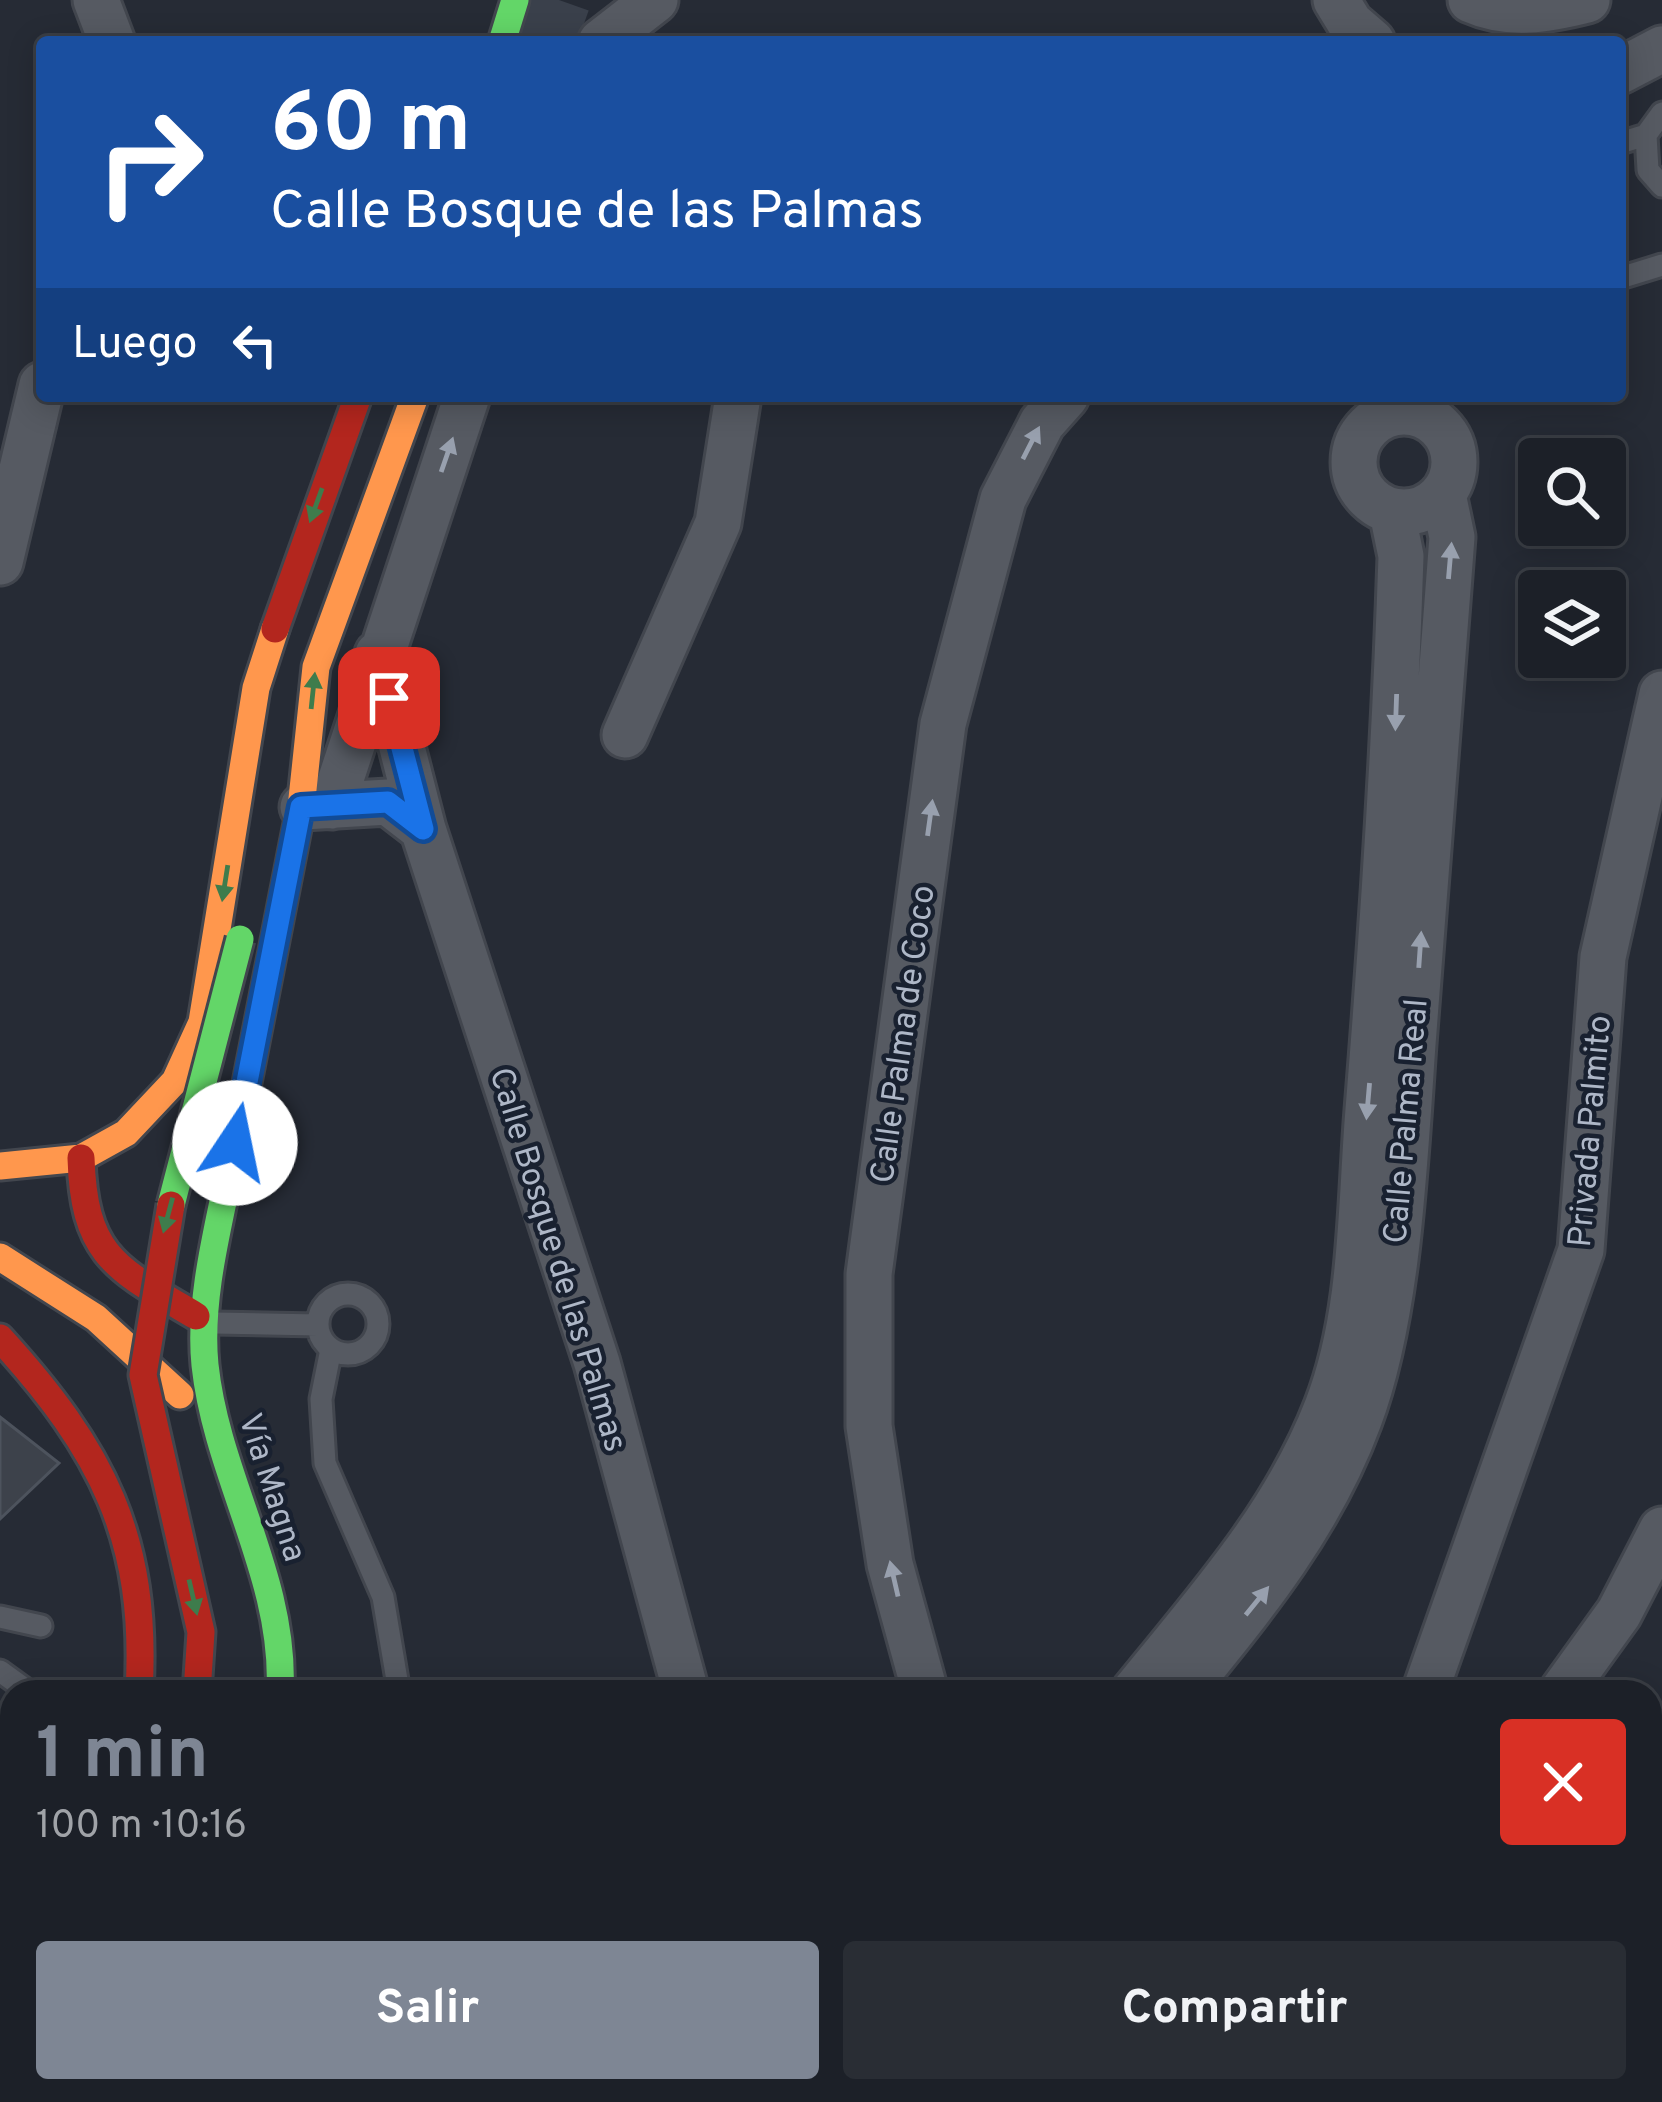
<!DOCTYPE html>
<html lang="es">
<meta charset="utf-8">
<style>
:root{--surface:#1c2028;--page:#292d34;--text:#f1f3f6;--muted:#a0a3a8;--line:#3a3e45;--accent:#7e8694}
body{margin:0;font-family:Overpass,sans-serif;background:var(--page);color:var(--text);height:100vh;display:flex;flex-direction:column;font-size:45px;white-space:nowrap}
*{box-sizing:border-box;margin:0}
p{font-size:39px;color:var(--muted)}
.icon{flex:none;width:66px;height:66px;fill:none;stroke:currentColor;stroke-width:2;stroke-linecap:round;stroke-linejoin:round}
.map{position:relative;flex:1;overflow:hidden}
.drawer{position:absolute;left:0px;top:1680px;width:1662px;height:423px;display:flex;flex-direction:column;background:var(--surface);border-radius:36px 36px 0 0;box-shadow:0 6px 30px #0003,0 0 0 3px var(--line)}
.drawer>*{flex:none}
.banner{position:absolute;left:36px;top:36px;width:1590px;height:366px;border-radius:12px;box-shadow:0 6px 30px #0003,0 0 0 3px var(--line);background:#1a4fa0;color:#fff;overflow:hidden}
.controls{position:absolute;left:1518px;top:438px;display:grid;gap:24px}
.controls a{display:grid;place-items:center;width:108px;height:108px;border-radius:12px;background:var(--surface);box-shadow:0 6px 30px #0003,0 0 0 3px var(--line);font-size:60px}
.pin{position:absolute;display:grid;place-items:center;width:102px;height:102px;color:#fff;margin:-51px;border-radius:24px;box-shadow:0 6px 18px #0006}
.me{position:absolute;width:132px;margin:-66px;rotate:11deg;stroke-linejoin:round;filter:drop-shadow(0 0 9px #0008)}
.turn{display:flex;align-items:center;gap:42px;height:252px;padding:0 36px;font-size:54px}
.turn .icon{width:156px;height:156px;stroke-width:2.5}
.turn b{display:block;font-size:84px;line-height:102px}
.then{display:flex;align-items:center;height:114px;padding:0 36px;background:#0003;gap:24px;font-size:45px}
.round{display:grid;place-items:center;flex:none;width:126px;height:126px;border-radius:12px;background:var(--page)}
.overview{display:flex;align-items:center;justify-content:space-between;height:204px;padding:0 36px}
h1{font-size:72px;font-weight:700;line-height:90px;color:var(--accent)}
.cta{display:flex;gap:24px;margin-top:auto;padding:24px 36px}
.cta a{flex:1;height:138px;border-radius:12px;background:var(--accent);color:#fff;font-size:48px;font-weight:700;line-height:138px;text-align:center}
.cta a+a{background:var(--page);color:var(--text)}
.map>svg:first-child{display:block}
</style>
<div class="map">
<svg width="1662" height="2102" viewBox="0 0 1662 2102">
<rect width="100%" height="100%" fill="#262b35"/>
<path fill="#23363b" d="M 676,2091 L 805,2091 L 813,2102 L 661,2102 Z"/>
<path fill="#3d424b" stroke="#4d535d" stroke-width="3" d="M 0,1417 L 59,1463 L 0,1519 Z
M 0,1929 L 12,1959 L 12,1987 L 0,1992 Z"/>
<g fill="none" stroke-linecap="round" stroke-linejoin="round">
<path stroke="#3a404b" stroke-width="63" stroke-dasharray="63 32" stroke-linecap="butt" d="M 544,42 L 559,0"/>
<defs>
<path id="lane" d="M 1646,135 L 1648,170 L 1662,186
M 1620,143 L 1646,135 L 1662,113
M 1620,278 L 1662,265
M318 1324a30 30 0 1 1 60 0a30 30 0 1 1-60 0Z
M 214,1323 L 318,1325
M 331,1349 L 321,1399 L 325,1463 L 383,1597 L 399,1692
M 0,1617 L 41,1626
M 0,1671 L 29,1692"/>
<path id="street" d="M 96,0 L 112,42
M 1336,0 L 1350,23 L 1372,42
M 1471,0 C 1509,17 1548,10 1587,0
M 601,42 L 655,0
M 1620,71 L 1662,49
M1354 462a50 50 0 1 1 100 0a50 50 0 1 1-100 0Z
M 0,562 L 42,385
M 378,654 L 423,829 L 597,1363 L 686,1692
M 625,735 L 718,523 L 738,396
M 332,806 L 467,396
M 303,807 L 388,802 L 423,829
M 925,1692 L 890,1564 L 869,1426 L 869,1274 L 943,724 L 1003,499 L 1042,423 L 1066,396
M 1134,1692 C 1206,1603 1285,1516 1327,1407 C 1363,1314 1360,1208 1368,1110 C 1383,925 1395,741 1401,556 L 1392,512
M 1183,1692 C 1253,1606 1320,1525 1359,1420 C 1399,1314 1405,1157 1413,1044 C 1425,875 1438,706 1452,537 L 1443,494
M 1425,1692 L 1581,1250 L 1603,957 L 1662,694
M 1562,1692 L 1619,1613 L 1662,1530
M 0,2055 L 12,2049
M 1108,2091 L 1115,2102"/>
<path id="fast" d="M 502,42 L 515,0
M 280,1692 C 286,1578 217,1478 205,1365 C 198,1296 221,1217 234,1149 C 256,1035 279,922 301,808
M 156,2102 L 157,2091"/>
<path id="slow" d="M 301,808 L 316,667 L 415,396
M 0,1166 L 81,1158 L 126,1133 L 175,1081 L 202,1022 L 256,688 L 275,629
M 0,1257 L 96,1318 L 180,1395
M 89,2102 L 90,2091
M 225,2102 L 227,2091"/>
<path id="jam" d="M 275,629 L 358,396
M 81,1158 C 84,1257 117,1269 196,1316
M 0,1338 C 102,1450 148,1538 139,1692"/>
</defs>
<use href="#lane" stroke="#42464e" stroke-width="27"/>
<use href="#street" stroke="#42464e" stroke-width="51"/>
<use href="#fast" stroke="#42464e" stroke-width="33"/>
<use href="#slow" stroke="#42464e" stroke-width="33"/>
<use href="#jam" stroke="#42464e" stroke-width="33"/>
<path stroke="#535960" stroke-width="6" stroke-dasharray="9 9" stroke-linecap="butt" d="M 789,2102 L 798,2091"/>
<use href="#lane" stroke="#565a62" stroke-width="21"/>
<use href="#street" stroke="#565a62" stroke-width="45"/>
<use href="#fast" stroke="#63d668" stroke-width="27"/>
<use href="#slow" stroke="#ff974d" stroke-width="27"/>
<use href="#jam" stroke="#b3261e" stroke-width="27"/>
<defs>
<path id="fast-bridge" d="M 171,1205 L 240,939"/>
<path id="jam-bridge" d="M 171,1205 L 143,1375 L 201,1632 L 197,1692"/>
</defs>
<use href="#fast-bridge" stroke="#42464e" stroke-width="33" stroke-linecap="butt"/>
<use href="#jam-bridge" stroke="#42464e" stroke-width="33" stroke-linecap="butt"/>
<use href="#fast-bridge" stroke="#63d668" stroke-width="27"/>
<use href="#jam-bridge" stroke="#b3261e" stroke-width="27"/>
</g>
<defs><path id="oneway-solid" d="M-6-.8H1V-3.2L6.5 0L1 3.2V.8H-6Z" transform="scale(3)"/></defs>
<g fill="#98a0ae">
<use href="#oneway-solid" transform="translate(1031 443) rotate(-63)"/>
<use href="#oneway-solid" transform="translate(447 455) rotate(-71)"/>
<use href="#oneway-solid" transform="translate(1450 561) rotate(-85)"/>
<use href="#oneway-solid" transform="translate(1396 712) rotate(92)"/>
<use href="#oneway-solid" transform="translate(930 818) rotate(-82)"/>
<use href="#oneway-solid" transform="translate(1420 950) rotate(-86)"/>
<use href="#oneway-solid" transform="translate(1368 1101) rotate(95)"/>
<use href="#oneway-solid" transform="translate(894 1579) rotate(-103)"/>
<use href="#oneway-solid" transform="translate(1257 1601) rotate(-51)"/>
</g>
<g fill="#3e7c4c">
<use href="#oneway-solid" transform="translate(316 505) rotate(110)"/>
<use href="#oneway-solid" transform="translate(313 691) rotate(-84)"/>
<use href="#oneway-solid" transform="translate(225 883) rotate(99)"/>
<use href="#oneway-solid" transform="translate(168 1215) rotate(105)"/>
<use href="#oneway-solid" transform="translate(193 1597) rotate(77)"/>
</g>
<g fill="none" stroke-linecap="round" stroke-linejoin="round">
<defs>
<path id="route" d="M 235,1143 L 301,807 L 388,802 L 423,829 L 389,698"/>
</defs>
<use href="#route" stroke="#114b97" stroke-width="30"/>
<use href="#route" stroke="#1a73e8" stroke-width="21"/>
</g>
<g text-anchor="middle" stroke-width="9" stroke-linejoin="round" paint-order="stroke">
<g font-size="33" fill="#aeb7c7" stroke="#192130">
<text transform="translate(901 1034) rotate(-82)" y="12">Calle Palma de Coco</text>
<text transform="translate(1404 1121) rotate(-85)" y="12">Calle Palma Real</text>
<text transform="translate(1588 1131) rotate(-85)" y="12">Privada Palmito</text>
<text transform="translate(560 1259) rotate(73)" y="12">Calle Bosque de las Palmas</text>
<text transform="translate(274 1487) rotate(72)" y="12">Vía Magna</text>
</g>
</g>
</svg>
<div class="controls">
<a><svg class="icon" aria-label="search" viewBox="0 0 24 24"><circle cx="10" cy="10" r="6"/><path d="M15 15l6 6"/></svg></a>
<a><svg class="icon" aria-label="layers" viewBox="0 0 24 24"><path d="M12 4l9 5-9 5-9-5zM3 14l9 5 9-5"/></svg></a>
</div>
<div class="pin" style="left:389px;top:698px;background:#d93025"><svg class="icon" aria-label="arrive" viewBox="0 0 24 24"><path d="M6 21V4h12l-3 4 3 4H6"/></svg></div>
<svg class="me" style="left:235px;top:1143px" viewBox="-20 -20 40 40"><circle r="19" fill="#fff"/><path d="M0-13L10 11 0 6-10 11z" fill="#1a73e8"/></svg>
<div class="banner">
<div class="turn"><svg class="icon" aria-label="right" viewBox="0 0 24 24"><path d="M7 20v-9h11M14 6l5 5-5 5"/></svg><div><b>60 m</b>Calle Bosque de las Palmas</div></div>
<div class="then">Luego<svg class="icon" aria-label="left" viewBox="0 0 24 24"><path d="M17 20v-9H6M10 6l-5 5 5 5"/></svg></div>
</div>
<section class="drawer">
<div class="overview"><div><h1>1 min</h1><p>100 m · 10:16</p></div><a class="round" style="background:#d93025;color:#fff"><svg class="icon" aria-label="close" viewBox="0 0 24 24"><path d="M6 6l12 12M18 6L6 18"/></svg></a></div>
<div class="cta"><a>Salir</a><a>Compartir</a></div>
</section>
</div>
